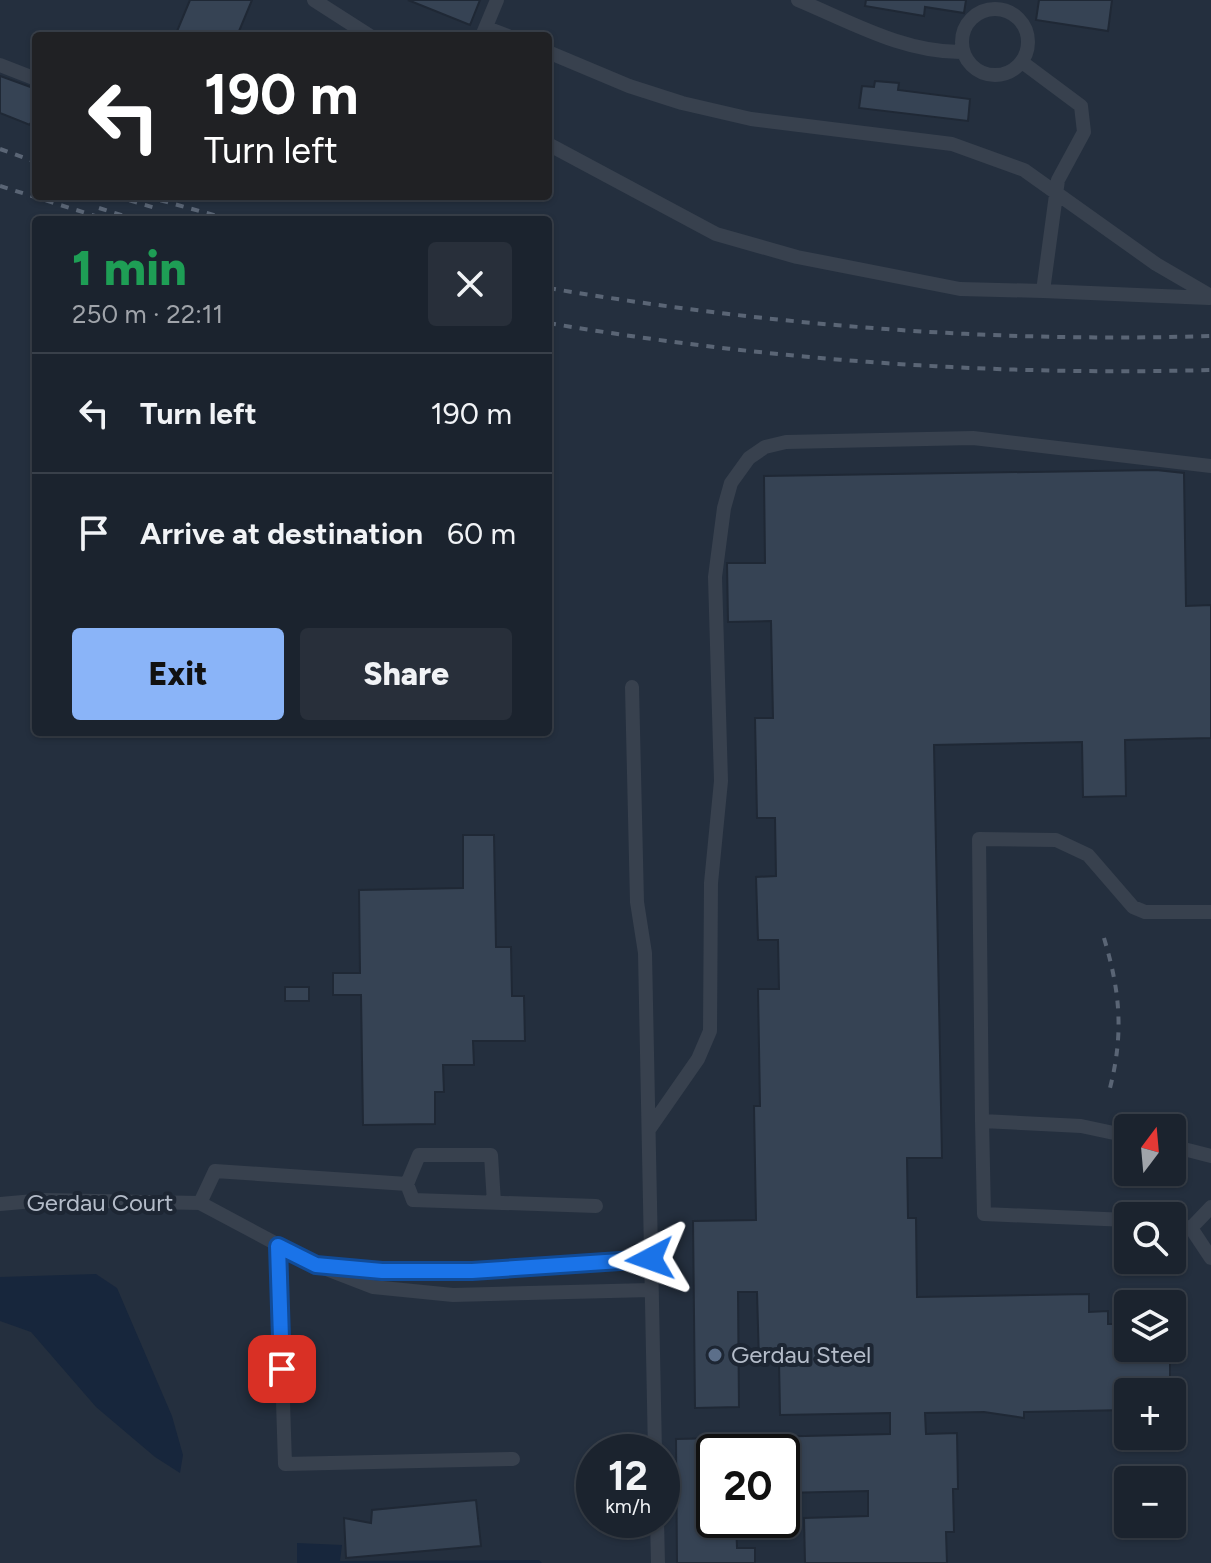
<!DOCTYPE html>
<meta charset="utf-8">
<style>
:root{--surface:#1b232e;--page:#282f3a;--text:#f1f3f6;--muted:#a0a4aa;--line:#39404a;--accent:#8ab4f8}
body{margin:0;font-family:Figtree,sans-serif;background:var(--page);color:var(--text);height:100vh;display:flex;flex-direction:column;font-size:30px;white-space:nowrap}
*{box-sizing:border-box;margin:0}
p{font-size:26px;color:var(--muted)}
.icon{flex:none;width:44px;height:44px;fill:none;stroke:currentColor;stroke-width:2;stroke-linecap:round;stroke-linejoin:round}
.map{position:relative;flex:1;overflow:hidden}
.details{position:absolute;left:32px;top:216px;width:520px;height:520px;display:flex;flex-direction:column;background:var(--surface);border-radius:8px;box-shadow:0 2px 6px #0004,0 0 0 2px var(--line)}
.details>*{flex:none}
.banner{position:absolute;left:32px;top:32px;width:520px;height:168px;border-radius:8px;box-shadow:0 2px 6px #0004,0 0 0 2px var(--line);background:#202124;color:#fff;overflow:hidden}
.needle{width:52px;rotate:16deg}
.controls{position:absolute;left:1114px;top:1114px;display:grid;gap:16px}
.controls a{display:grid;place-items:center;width:72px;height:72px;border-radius:8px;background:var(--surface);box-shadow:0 2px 6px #0004,0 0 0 2px var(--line);font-size:40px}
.speed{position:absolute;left:576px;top:1434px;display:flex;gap:16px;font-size:40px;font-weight:700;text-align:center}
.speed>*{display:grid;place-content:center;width:104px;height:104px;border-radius:50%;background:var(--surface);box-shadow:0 2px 6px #0004,0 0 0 2px var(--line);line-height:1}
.speed small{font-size:20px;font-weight:400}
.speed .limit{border:4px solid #111;border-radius:12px;background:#fff;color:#111}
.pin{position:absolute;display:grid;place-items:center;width:68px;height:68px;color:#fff;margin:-34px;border-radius:16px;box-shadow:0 4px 12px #0006}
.me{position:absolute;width:88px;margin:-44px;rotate:266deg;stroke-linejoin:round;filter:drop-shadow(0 0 6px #0008)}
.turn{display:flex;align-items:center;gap:28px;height:168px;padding:0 40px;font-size:36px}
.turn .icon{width:104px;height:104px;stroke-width:2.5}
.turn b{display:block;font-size:56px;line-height:68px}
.round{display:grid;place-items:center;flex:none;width:84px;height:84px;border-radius:8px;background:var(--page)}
.overview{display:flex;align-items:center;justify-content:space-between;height:136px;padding:0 40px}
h1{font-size:48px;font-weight:800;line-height:60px;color:#1e9e55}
.cta{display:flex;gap:16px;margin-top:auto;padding:16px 40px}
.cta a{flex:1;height:92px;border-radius:8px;background:var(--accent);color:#111;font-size:32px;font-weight:800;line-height:92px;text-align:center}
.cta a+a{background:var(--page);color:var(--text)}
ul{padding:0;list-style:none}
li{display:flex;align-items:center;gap:24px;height:120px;padding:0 40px;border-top:2px solid var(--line)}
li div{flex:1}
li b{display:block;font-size:30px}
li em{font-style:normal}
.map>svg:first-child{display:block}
</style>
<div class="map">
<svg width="1211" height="1563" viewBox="0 0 1211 1563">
<rect width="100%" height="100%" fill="#242f3e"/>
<path fill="#17263c" d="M 96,1274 L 117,1288 L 172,1416 L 183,1455 L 180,1473 L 155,1457 L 96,1407 L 31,1332 L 0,1321 L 0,1277 Z
M 297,1543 L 342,1545 L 340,1561 L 539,1560 L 542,1563 L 297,1563 Z"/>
<path fill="#364354" stroke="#1f2835" stroke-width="2" d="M 190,0 L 252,0 L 237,36 L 175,36 Z
M 408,0 L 480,0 L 470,25 Z
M 866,0 L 966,0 L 964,13 L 925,7 L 924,16 L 865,6 Z
M 1039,0 L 1112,0 L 1108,31 L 1036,20 Z
M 0,76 L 36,89 L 36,120 L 32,119 L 30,125 L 0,113 Z
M 875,81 L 899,83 L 898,90 L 970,99 L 968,121 L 859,108 L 862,86 L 874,87 Z
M 1156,470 L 1184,473 L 1186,606 L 1211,605 L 1211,738 L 1125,740 L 1126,796 L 1083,797 L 1082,742 L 934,745 L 942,1158 L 907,1158 L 908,1218 L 916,1218 L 917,1297 L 1089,1294 L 1089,1312 L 1108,1311 L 1108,1324 L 1123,1324 L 1123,1333 L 1128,1333 L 1128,1348 L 1170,1352 L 1170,1392 L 1128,1392 L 1128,1410 L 1024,1412 L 1024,1418 L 984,1412 L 925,1413 L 926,1434 L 957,1433 L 958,1489 L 953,1489 L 954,1532 L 946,1532 L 947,1563 L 805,1563 L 804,1518 L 868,1516 L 868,1491 L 782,1493 L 782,1452 L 714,1452 L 714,1520 L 736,1520 L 737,1548 L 755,1548 L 755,1563 L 677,1563 L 676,1439 L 890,1434 L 890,1413 L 780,1415 L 779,1361 L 759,1361 L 757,1292 L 738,1292 L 739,1407 L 695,1408 L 693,1221 L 756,1220 L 754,1106 L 760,1106 L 758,989 L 779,989 L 778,940 L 758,940 L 756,877 L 776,876 L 775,818 L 757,818 L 755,718 L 773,718 L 771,621 L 728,622 L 727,563 L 765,563 L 764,476 Z
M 463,835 L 494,835 L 496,947 L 511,947 L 512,996 L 524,996 L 525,1041 L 473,1041 L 474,1065 L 443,1065 L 444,1092 L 435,1092 L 435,1124 L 363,1125 L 361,995 L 333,995 L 333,973 L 360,973 L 359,890 L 463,888 Z
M 285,987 L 309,987 L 309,1001 L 285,1001 Z
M 476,1500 L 481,1546 L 346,1558 L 344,1518 L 371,1523 L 372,1510 Z"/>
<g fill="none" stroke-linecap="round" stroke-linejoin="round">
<path stroke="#38414e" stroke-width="14" d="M 314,0 L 370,36
M 798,0 C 851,22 904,53 963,52
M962 42a33 33 0 1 1 66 0a33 33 0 1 1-66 0Z
M 487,28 L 508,36
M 482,36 L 497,0
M 548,52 L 629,86 L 682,103 L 751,119 L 952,144 L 1024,170 L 1156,264 L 1211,296
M 1022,62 L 1081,106 L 1084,132 L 1058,180 L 1043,291 L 1209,298
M 0,65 L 36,79
M 548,144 L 716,234 L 797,257 L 960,289 L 1043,291
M 632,687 L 637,902 L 645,953 L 655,1452
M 982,1121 L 984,1214 L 1128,1220
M 650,1128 L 698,1059 L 710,1031 L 711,883 L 721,781 L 715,577 L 724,508 L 731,483 L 749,458 L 765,447 L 786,442 L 973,438 L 1211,466
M 1128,1136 L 1081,1126 L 982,1121 L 979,839 L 1056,840 L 1088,855 L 1133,907 L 1145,912 L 1211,912
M 1172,1146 L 1211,1156
M 407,1184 L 419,1155 L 491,1155 L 494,1203
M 200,1203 L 215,1171 L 407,1184 L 413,1200 L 596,1206
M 0,1204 L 45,1200 L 200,1203 L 316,1265 L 373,1287 L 453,1295 L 651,1290
M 1172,1223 L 1191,1228 L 1211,1258
M 1191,1228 L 1211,1207
M 278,1246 L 285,1464 L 513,1459
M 333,1267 L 472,1271 L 650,1259
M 657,1520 L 658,1563"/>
<path stroke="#5a6575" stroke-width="4" stroke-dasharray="8 8" stroke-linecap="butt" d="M 0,149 L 36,162
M 0,186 L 108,220
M 114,196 L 159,209
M 145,196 L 232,220
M 99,208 L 137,220
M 548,288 C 767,325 989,343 1211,336
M 548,323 C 767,360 989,376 1211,370
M 1104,938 C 1120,991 1124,1033 1110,1088"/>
</g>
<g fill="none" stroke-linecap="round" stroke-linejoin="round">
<defs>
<path id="route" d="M 282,1369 L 278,1246 L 316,1265 L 382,1271 L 472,1271 L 650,1259"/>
</defs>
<use href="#route" stroke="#114b97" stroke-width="20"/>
<use href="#route" stroke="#1a73e8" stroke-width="14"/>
</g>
<circle fill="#5c6f8a" stroke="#1d2633" stroke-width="3" cx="715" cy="1355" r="8"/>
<g text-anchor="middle" stroke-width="8" stroke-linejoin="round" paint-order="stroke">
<g font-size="24" fill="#b4bcc9" stroke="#1d2633">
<text x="100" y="1211">Gerdau Court</text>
</g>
<g font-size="24" fill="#b4bcc9" stroke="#1d2633" text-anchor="start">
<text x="731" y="1363">Gerdau Steel</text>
</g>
</g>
</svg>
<div class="controls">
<a><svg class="needle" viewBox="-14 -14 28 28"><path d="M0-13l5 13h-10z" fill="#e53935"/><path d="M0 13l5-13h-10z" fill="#a0a4aa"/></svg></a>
<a><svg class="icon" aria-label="search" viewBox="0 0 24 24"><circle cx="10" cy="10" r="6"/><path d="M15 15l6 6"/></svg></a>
<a><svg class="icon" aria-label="layers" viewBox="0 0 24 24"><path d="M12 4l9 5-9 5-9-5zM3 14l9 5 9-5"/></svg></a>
<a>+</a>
<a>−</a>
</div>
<div class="speed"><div>12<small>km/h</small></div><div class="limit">20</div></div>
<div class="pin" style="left:282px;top:1369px;background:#d93025"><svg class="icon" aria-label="arrive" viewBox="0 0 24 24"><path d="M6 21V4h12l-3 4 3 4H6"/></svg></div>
<svg class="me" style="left:650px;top:1259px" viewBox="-20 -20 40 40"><path d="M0-17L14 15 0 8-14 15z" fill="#1a73e8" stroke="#fff" stroke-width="4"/></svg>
<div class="banner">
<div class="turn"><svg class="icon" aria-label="left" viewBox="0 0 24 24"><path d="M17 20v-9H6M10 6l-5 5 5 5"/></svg><div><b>190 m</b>Turn left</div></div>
</div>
<section class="details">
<div class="overview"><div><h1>1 min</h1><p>250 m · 22:11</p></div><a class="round"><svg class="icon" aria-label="close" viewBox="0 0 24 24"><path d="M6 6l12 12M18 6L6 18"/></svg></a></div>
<ul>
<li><svg class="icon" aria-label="left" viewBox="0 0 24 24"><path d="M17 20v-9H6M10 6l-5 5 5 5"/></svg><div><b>Turn left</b></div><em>190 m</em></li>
<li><svg class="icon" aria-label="arrive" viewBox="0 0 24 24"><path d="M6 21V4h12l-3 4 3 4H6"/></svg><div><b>Arrive at destination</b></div><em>60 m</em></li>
</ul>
<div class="cta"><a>Exit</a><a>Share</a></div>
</section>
</div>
